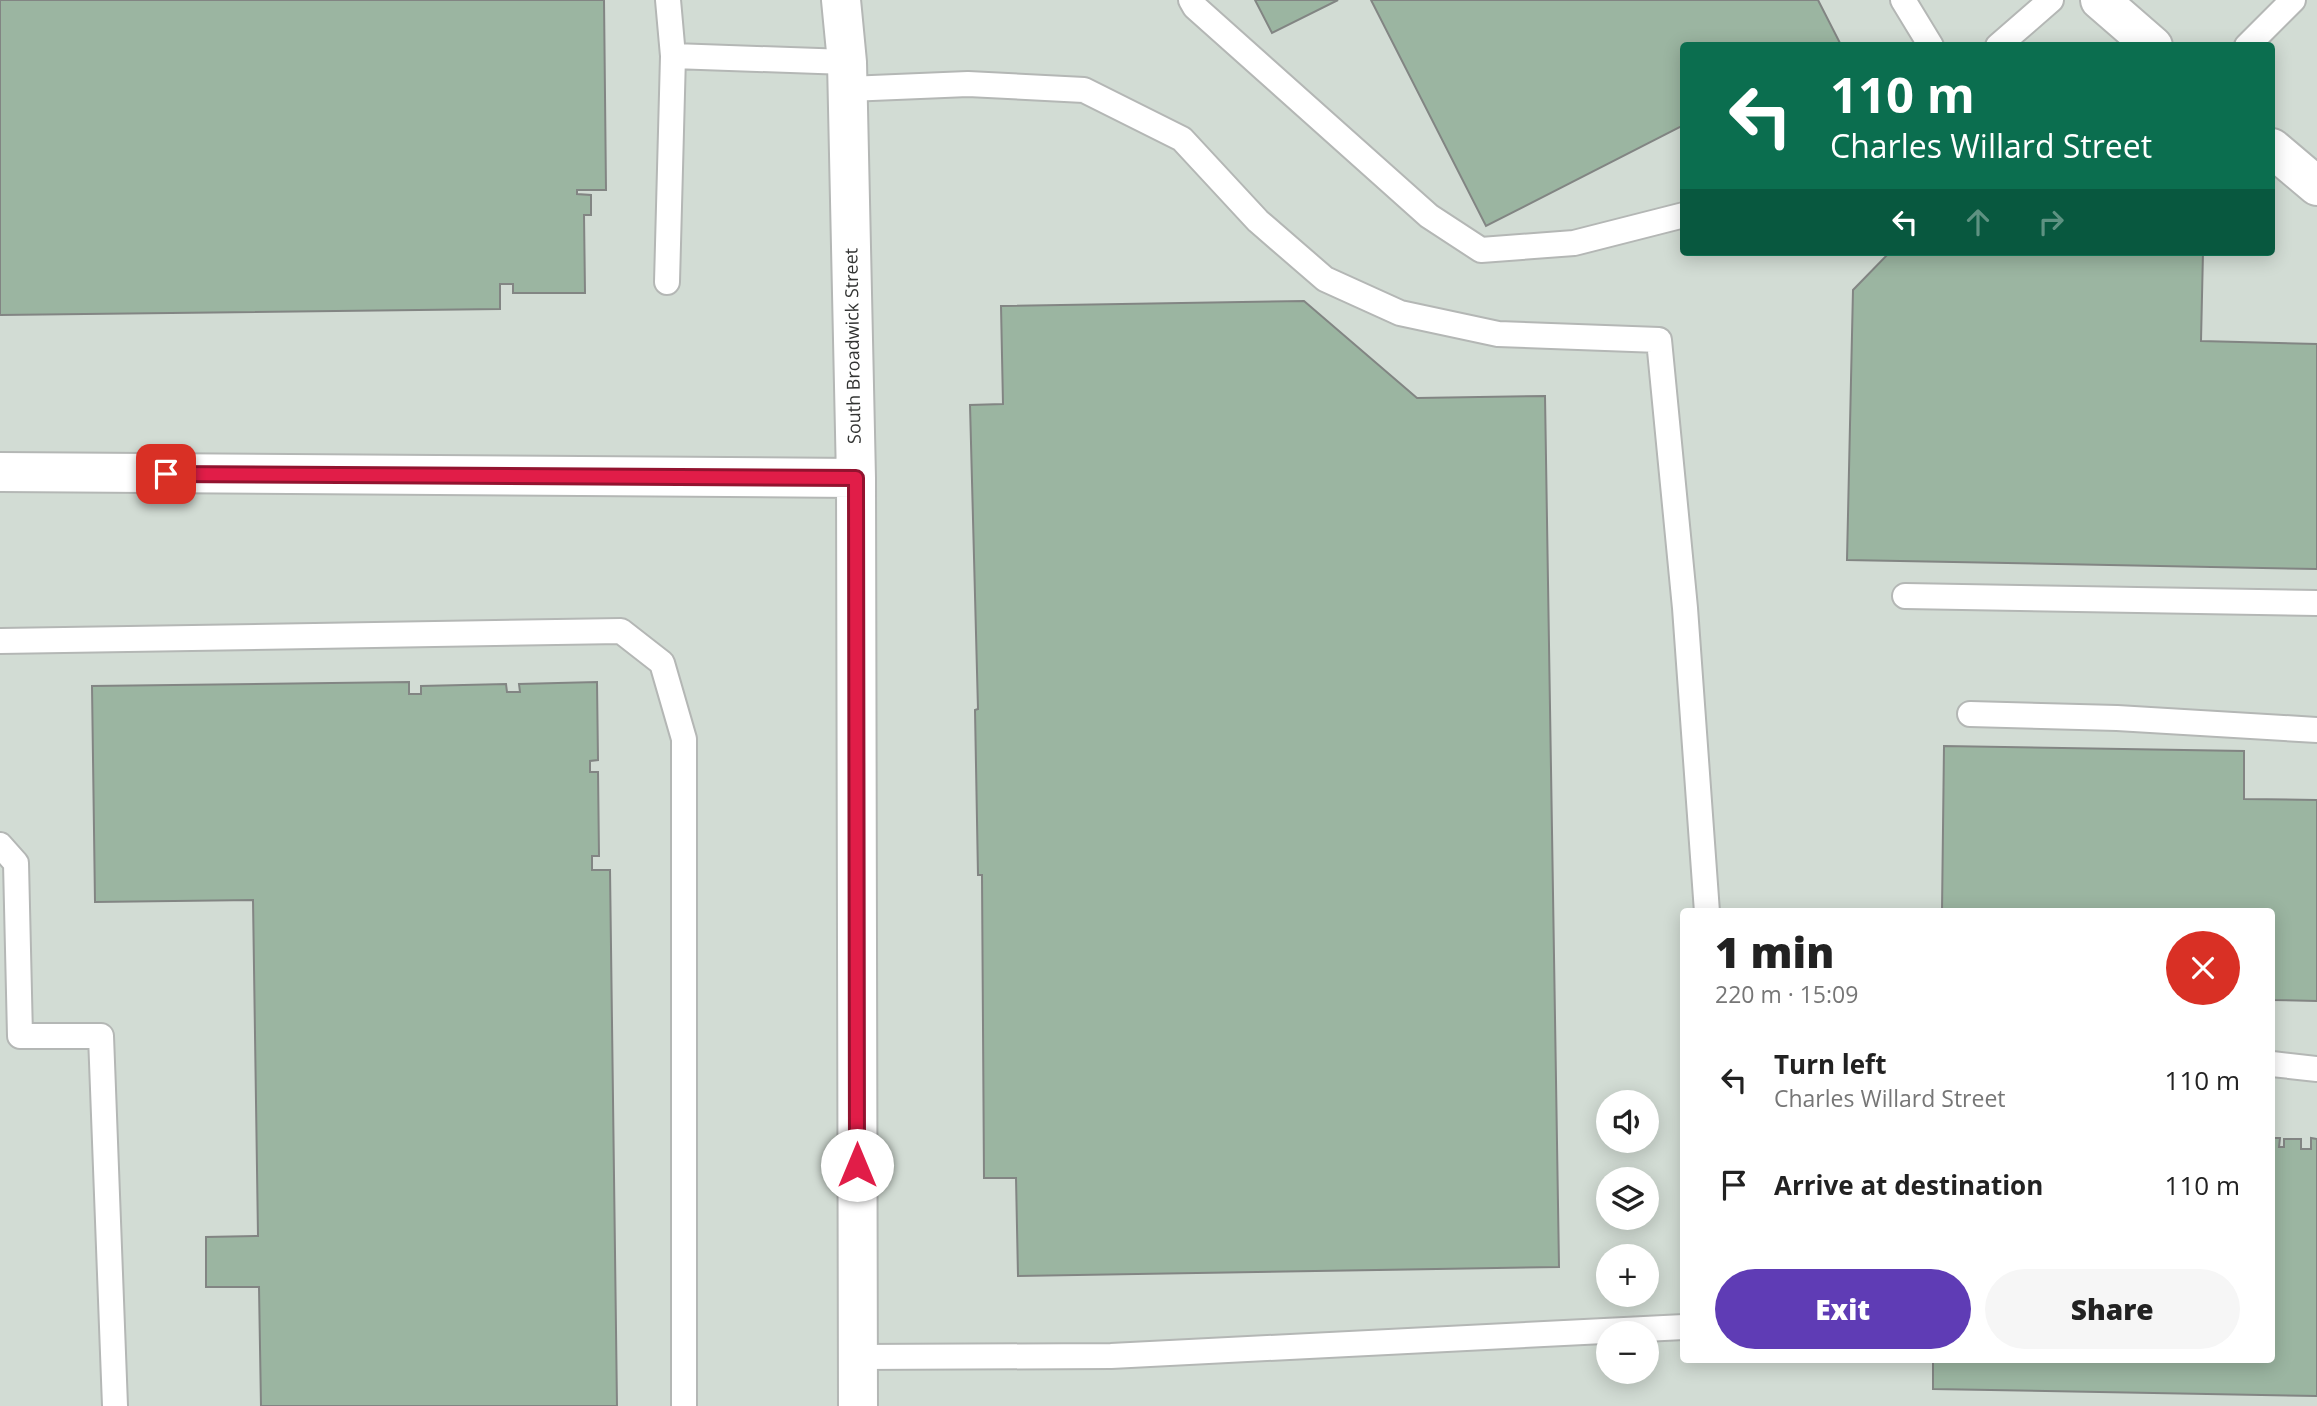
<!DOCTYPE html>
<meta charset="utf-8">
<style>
:root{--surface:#fff;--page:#f6f6f6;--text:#222;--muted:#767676;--accent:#5f3cb5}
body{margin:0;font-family:"Open Sans",sans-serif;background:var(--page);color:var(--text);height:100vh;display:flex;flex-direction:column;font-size:26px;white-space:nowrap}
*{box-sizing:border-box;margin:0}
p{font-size:23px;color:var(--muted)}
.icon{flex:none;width:38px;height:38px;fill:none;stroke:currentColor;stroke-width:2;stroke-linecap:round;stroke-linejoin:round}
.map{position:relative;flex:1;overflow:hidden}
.side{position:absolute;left:1680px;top:908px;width:595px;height:455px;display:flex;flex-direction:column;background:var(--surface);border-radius:7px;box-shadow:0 4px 18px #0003}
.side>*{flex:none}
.hud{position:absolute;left:1680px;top:42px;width:595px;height:214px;border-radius:7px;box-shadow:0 4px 18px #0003;background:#0b6e4f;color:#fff;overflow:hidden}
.buttons{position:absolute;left:1596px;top:1090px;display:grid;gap:14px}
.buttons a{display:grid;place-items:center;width:63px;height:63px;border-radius:50%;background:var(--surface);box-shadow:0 4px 18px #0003;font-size:35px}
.pin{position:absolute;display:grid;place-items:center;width:60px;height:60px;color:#fff;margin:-30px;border-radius:14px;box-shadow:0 4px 10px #0006}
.me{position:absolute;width:77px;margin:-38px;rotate:0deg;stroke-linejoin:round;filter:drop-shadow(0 0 5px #0008)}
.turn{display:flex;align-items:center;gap:24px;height:147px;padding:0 35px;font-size:32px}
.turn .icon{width:91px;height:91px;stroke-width:2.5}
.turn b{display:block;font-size:49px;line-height:60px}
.lanes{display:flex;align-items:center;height:66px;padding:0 35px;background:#0003;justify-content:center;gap:35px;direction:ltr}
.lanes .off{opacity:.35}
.round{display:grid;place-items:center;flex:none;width:74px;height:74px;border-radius:37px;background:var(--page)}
.head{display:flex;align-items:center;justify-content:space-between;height:119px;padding:0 35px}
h1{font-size:42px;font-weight:800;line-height:52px}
.primary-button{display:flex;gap:14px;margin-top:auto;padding:14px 35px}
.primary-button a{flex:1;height:80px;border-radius:42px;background:var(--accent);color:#fff;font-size:28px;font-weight:800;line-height:80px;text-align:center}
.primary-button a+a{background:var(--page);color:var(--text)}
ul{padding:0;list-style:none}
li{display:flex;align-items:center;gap:21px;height:105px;padding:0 35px}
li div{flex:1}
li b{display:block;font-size:26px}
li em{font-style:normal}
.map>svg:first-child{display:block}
</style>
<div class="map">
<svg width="2317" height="1406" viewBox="0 0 2317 1406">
<rect width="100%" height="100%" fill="#e3e6e4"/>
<path fill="#d2dcd4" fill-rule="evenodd" d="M 0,0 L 2317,0 L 2317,1406 L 0,1406 ZM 1684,46 L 2272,46 L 2272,252 L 1684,252 ZM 1684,912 L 2272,912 L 2272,1360 L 1684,1360 ZM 1608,1102 L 1647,1102 L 1647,1141 L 1608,1141 ZM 1608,1180 L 1647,1180 L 1647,1218 L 1608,1218 ZM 1608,1256 L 1647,1256 L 1647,1295 L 1608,1295 ZM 1608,1334 L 1647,1334 L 1647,1372 L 1608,1372 Z"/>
<path fill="#9bb5a1" stroke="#828583" stroke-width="2" d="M 0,0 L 604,0 L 606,190 L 577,190 L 577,194 L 591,195 L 591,215 L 584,215 L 585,293 L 513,293 L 513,284 L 500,284 L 500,309 L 0,315 Z
M 1255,0 L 1338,0 L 1272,33 Z
M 1371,0 L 1818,0 L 1841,45 L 1684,46 L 1684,125 L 1486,226 Z
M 1890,252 L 2203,252 L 2201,341 L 2317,344 L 2317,569 L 1847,560 L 1853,290 Z
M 1304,301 L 1417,398 L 1545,396 L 1559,1267 L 1018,1276 L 1016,1178 L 984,1178 L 982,875 L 978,875 L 975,710 L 978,709 L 970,405 L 1003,404 L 1001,306 Z
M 409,682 L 409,694 L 421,694 L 421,686 L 506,684 L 507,692 L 520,692 L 519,684 L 597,682 L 598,760 L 590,761 L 590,772 L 598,772 L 599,856 L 592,856 L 592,870 L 610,870 L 617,1406 L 261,1406 L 259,1287 L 206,1287 L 206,1237 L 258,1236 L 253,900 L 95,902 L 92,686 Z
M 1944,746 L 2244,751 L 2244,799 L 2317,800 L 2317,1001 L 2272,1000 L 2272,912 L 1942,912 Z
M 2272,1138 L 2280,1138 L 2279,1147 L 2284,1147 L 2284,1139 L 2301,1139 L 2301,1149 L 2311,1149 L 2311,1138 L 2317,1139 L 2317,1396 L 1933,1389 L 1933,1360 L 2272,1360 Z"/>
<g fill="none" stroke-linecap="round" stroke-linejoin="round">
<defs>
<path id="service" d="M 668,0 L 673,56 L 847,62
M 1191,0 L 1195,7 L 1429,216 L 1481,250 L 1574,243 L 1684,215
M 1903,0 L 1931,46
M 1998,46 L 2051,0
M 2247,46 L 2293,0
M 848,89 L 968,84 L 1084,90 L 1182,139 L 1258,221 L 1325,279 L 1400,313 L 1498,334 L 1659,340 L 1685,608 L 1707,912
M 667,282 L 673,56
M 1905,596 L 2317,603
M 0,641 L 621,631 L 662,663 L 684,739 L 684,1406
M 1970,714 L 2117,718 L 2317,730
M 0,845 L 16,863 L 20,1036 L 101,1036 L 115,1406
M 2272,1064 L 2317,1069
M 858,1357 L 1111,1356 L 1684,1327"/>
<path id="minor" d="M 841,0 L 847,62 L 856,478 L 858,1406
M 0,472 L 856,478"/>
<path id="tertiary" d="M 2100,0 L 2153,46
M 2272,148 L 2317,186"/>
</defs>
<use href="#service" stroke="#b4b7b5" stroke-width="28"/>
<use href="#minor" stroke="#b4b7b5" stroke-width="42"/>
<use href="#tertiary" stroke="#b4b7b5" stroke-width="42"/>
<use href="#service" stroke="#fff" stroke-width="24"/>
<use href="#minor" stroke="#fff" stroke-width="38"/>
<use href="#tertiary" stroke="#fff" stroke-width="38"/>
</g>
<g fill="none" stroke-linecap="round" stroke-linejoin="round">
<defs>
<path id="route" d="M 166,474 L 856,478 L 857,1165"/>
</defs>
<use href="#route" stroke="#92132f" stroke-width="18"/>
<use href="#route" stroke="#e11d48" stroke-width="12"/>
</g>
<g text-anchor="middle" stroke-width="6" stroke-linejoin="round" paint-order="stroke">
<g font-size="18" fill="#323332" stroke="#fff">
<text transform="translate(853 346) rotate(-91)" y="6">South Broadwick Street</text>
</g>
</g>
</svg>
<div class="buttons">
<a><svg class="icon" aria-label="sound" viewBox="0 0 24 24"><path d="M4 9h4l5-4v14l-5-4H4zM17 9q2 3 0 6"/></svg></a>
<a><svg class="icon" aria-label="layers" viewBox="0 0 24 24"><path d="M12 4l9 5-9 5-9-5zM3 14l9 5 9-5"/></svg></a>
<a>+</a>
<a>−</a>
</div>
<div class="pin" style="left:166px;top:474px;background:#d93025"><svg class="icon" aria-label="arrive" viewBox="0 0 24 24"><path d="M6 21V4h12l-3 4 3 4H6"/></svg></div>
<svg class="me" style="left:857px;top:1165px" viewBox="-20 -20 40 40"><circle r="19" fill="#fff"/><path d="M0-13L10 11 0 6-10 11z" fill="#e11d48"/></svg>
<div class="hud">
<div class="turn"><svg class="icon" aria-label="left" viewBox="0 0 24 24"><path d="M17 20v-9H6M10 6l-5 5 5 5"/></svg><div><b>110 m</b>Charles Willard Street</div></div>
<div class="lanes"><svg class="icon" aria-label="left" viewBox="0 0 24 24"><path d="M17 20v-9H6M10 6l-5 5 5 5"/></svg><svg class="icon off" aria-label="ahead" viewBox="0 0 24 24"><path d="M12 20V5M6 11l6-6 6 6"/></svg><svg class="icon off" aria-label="right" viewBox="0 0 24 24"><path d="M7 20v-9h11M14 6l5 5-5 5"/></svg></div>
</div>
<section class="side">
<div class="head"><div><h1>1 min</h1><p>220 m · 15:09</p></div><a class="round" style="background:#d93025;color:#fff"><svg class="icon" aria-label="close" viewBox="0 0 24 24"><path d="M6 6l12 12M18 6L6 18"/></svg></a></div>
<ul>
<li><svg class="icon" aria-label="left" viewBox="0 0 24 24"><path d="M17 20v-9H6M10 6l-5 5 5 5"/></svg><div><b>Turn left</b><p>Charles Willard Street</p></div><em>110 m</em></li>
<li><svg class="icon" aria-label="arrive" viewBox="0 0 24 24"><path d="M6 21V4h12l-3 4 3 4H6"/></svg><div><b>Arrive at destination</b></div><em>110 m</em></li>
</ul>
<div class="primary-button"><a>Exit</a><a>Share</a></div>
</section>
</div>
